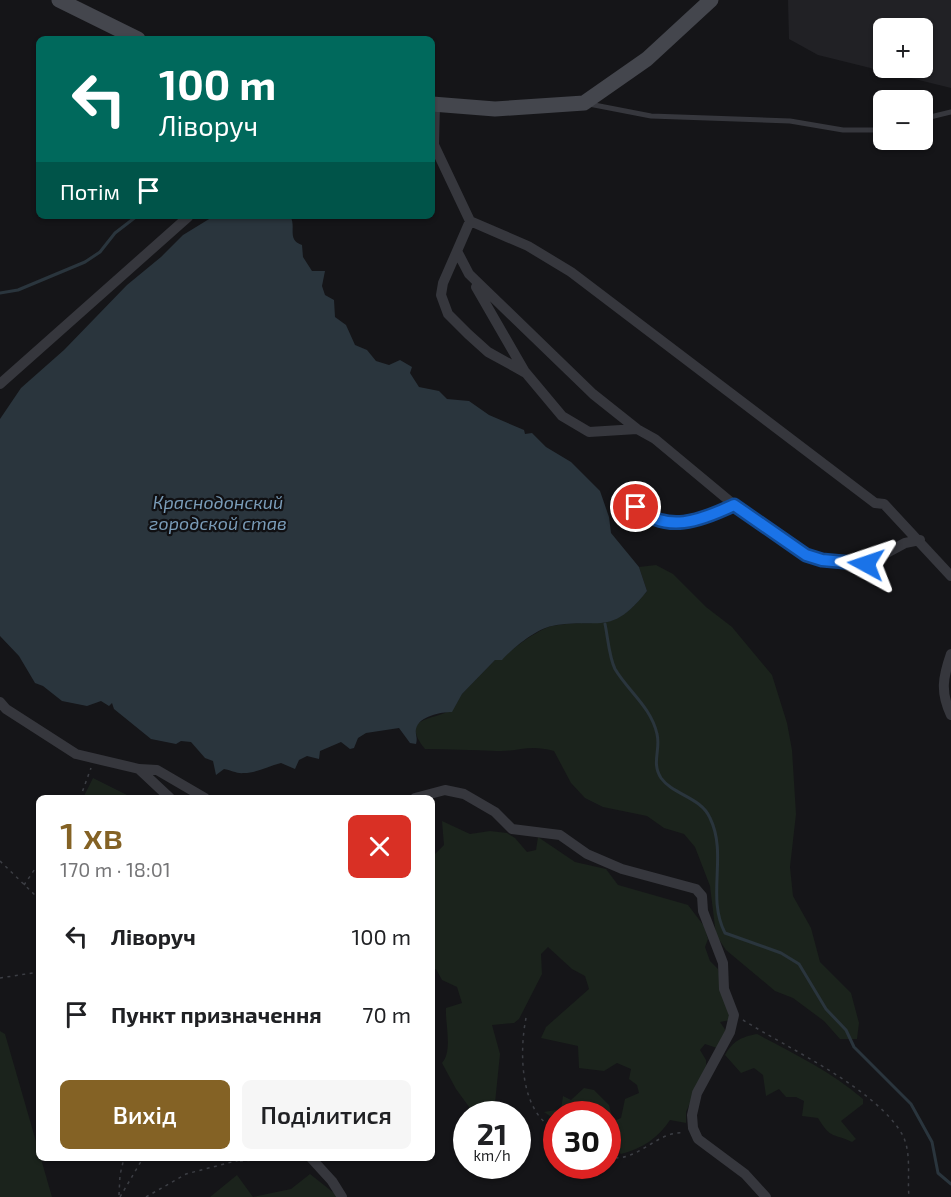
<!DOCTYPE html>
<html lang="uk">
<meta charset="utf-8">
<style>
:root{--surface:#fff;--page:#f6f6f6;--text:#202124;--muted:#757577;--accent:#846225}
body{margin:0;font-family:"Exo 2",sans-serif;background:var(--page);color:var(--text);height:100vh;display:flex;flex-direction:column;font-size:22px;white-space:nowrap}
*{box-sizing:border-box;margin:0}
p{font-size:20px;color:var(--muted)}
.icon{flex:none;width:33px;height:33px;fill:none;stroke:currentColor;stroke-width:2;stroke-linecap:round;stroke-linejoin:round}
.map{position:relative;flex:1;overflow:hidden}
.panel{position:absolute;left:36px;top:795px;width:399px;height:366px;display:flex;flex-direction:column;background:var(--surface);border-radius:9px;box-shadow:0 2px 4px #0004}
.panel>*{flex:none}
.banner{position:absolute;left:36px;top:36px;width:399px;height:183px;border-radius:9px;box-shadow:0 2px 4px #0004;background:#00695c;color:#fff;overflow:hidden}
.controls{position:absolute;left:873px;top:18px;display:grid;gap:12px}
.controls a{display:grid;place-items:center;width:60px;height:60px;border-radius:9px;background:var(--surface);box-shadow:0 2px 4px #0004;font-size:30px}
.speed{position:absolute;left:453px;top:1101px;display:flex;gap:12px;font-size:30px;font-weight:700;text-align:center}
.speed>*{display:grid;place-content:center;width:78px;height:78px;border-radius:50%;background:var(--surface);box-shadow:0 2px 4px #0004;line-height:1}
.speed small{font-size:15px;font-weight:400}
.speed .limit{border:9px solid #d22;background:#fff;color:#111}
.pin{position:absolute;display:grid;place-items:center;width:51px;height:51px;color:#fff;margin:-26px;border:3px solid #fff;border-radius:50%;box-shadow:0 2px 6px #0007}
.me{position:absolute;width:66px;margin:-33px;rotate:275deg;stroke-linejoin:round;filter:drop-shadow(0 0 4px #0008)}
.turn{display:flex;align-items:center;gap:21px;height:126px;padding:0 24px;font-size:27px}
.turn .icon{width:78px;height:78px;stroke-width:2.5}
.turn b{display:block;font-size:42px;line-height:51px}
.then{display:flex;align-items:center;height:57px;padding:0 24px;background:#0003;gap:12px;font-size:22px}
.round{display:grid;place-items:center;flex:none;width:63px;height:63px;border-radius:9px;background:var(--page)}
.summary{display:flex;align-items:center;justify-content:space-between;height:102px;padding:0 24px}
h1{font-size:36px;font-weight:600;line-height:45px;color:var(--accent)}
.cta{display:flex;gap:12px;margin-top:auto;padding:12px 24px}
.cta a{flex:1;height:69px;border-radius:9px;background:var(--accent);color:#fff;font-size:24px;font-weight:600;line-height:69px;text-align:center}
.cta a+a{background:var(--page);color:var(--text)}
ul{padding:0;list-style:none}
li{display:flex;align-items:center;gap:18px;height:78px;padding:0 24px}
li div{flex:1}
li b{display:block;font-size:22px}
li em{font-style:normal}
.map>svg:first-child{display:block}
</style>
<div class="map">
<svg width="951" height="1197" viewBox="0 0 951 1197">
<rect width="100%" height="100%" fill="#151518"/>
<path fill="#212125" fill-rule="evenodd" d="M 788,0 L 951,0 L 951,88 L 818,55 L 789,39 ZM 884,28 L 922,28 L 922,68 L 884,68 Z"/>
<path fill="#1b231c" d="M 656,565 L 673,574 L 706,607 L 732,627 L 772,675 L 787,723 L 792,750 L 796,814 L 790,867 L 793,896 L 811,928 L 820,962 L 851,993 L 859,1023 L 857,1039 L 840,1039 L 824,1021 L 793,998 L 775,991 L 726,950 L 716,935 L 710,886 L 695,847 L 684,834 L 664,828 L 647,816 L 603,807 L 585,798 L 571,783 L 554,751 C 528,744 519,752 497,751 C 472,750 449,749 425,749 C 398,715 436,721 452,709 C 456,706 459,698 462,694 C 473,682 484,671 495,660 L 502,659 C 511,649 539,629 552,626 C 599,617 610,637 647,591 L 639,567 Z
M 93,778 L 133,798 L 83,798 Z
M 442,821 L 470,834 L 490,831 L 507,833 L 515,838 L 527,852 L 536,850 L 538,837 L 575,862 L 606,869 L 618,885 L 688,905 L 704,926 L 708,939 L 705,947 L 710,961 L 718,969 L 730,1020 L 720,1022 L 726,1031 L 717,1048 L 705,1044 L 700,1050 L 706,1060 L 706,1066 L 686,1112 L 686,1123 L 670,1120 C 658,1138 642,1149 621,1154 L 608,1144 L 608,1114 L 556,1114 L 556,1120 L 544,1112 L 561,1109 L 563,1096 L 571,1100 L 584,1088 L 594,1090 L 609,1105 L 614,1125 L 614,1121 L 621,1118 L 625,1099 L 639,1093 L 637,1085 L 629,1079 L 631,1069 L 617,1063 L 604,1071 L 579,1068 L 578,1046 L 541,1038 L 546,1027 L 589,989 L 585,976 L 572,969 L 548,947 L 541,954 L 542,974 L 519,1019 L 514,1023 L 492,1025 L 500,1054 L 495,1103 L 491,1113 L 472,1111 L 456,1089 L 442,1063 C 453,1051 445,1024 446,1008 L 462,1003 L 457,987 L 442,980 L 436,969 L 432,970 L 432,857 L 444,845 Z
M 0,1031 L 5,1034 L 52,1197 L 0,1197 Z
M 757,1034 C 793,1053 832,1072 863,1099 L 863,1104 L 841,1121 L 856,1139 L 852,1142 C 834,1133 831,1140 818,1118 L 802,1116 L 804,1101 L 796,1097 L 786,1097 L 779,1089 L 766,1096 L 763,1075 L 754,1068 L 741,1073 L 725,1055 C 733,1041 741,1037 757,1034 Z
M 310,1174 L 339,1197 L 253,1197 L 291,1189 Z
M 237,1175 L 253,1197 L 210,1197 Z"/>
<path fill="#2a353d" d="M 214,216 L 290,216 C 297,226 286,240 302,245 L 303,257 L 312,271 L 325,271 L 322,286 L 325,295 L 334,300 L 335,317 L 346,325 L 355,345 L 367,350 L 376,361 L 389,365 L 400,360 L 412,367 L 410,373 L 419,387 L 439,391 L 447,399 L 469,401 L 489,415 L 524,430 L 525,434 L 532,433 L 546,447 L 571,462 L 600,491 L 609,517 L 611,533 L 639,567 L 647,591 C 610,638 599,617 552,626 C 536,629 513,648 502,660 L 495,660 L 462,694 L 452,712 C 441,712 419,716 416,729 C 415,735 418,738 416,744 L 410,743 L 399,728 L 366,733 L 358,738 L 354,748 L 350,749 L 341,742 L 320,751 L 319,759 L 307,756 L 299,760 L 295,769 L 281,763 C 268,766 257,773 244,773 C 237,774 231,770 224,769 L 216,775 L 213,761 L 205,758 L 191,742 L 181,741 L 176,744 L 151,739 L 114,709 L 112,703 L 109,706 L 101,701 L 87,706 L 62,701 L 43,686 L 35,683 L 19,656 L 0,636 L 0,419 L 21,388 L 64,350 L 127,285 L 161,257 L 183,235 Z"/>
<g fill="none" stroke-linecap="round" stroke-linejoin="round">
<path stroke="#2a353d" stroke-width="3" d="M 0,293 L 18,290 L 85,262 L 100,252 L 115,233 L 137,216
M 605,624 C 608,638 609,657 615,669 C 628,691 651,707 657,734 C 661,749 651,763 661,778 C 673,795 701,797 710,818 C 728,855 706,896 725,933 L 781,953 L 799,964 L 826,1009 L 846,1030 L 854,1047 L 911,1104 L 932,1142 L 938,1173 L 951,1184"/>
<path stroke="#3c3e44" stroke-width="1.5" stroke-dasharray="3 4.5" stroke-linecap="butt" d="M 80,798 L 91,768
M 0,861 L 39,899
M 24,885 L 39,863
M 0,978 L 39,972
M 526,1018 C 519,1053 520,1113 556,1130
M 743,1020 C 789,1049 875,1088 902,1134 C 912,1152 907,1177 909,1197
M 608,1157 C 637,1164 657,1130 684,1133
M 240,1161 L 278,1158
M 119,1195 L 120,1175 L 124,1158
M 120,1197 L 143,1158
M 146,1197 L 186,1174 L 247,1158"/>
<path stroke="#36373d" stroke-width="5" d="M 589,104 L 651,116 L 790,121 L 843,130 L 884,130
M 922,119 L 951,112"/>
<path stroke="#36373d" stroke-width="10" d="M 435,104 L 434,145 L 470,221 L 528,246 L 571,272 L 875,503 L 884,504 L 951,576
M 470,221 L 457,251 L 469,274 L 593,394 L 637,429 L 655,439 L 738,508 L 806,555 L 822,560 L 866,564 L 905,543 L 920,540
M 457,251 L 443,283 L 441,295 L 448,314 L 468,334 L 488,352 L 526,373 L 562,416 L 589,432 L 637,429
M 476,287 L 525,372
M 0,384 L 188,217
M 636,507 C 668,534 700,521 734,505
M 951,654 C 943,677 940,692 951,715
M 0,702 L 6,709 L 76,754 L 139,769 L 170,798
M 139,769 L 157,770 L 205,798
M 415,798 L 445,790 L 464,794 L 495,812 L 512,829 L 560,835 L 587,854 L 622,869 L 696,889 L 702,896 L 703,911 L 723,963 L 724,989 L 734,1015 L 730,1032 L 697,1093 L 692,1115 L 693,1128 L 698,1139 L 745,1174 L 766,1197
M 311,1158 L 332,1181 L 342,1197"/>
<path stroke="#44464d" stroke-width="15" d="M 59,0 L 138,39
M 432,104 L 495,109 L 584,103 L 647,59 L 711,0"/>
</g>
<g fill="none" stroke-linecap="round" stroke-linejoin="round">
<defs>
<path id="route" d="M 636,507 C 667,534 700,521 734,505 L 806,555 L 822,560 L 866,564"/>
</defs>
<use href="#route" stroke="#114b97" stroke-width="15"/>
<use href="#route" stroke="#1a73e8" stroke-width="10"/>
</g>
<g text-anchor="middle" stroke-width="4.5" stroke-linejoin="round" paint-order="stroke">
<g font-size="18" font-style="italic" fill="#7a9cb8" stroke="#101013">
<text x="218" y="509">Краснодонский<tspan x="218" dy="21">городской став</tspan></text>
</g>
</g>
</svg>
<div class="controls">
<a>+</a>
<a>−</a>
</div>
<div class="speed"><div>21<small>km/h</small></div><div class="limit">30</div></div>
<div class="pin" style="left:636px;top:507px;background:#d93025"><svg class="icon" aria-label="arrive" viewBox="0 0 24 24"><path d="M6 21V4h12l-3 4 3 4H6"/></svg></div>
<svg class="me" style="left:866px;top:564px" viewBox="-20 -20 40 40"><path d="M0-17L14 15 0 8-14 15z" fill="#1a73e8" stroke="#fff" stroke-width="4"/></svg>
<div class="banner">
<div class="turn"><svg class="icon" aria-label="left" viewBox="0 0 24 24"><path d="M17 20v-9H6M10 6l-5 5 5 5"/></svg><div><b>100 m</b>Ліворуч</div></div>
<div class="then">Потім<svg class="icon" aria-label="arrive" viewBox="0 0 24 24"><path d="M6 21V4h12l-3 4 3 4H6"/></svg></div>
</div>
<section class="panel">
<div class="summary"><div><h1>1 хв</h1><p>170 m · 18:01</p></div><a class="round" style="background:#d93025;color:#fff"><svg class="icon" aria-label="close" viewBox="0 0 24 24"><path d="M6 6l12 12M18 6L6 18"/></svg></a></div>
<ul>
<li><svg class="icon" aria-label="left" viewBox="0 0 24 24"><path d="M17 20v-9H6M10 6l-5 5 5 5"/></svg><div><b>Ліворуч</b></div><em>100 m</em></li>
<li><svg class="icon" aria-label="arrive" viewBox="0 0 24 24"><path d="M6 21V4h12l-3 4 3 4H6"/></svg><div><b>Пункт призначення</b></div><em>70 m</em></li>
</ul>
<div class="cta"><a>Вихід</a><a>Поділитися</a></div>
</section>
</div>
